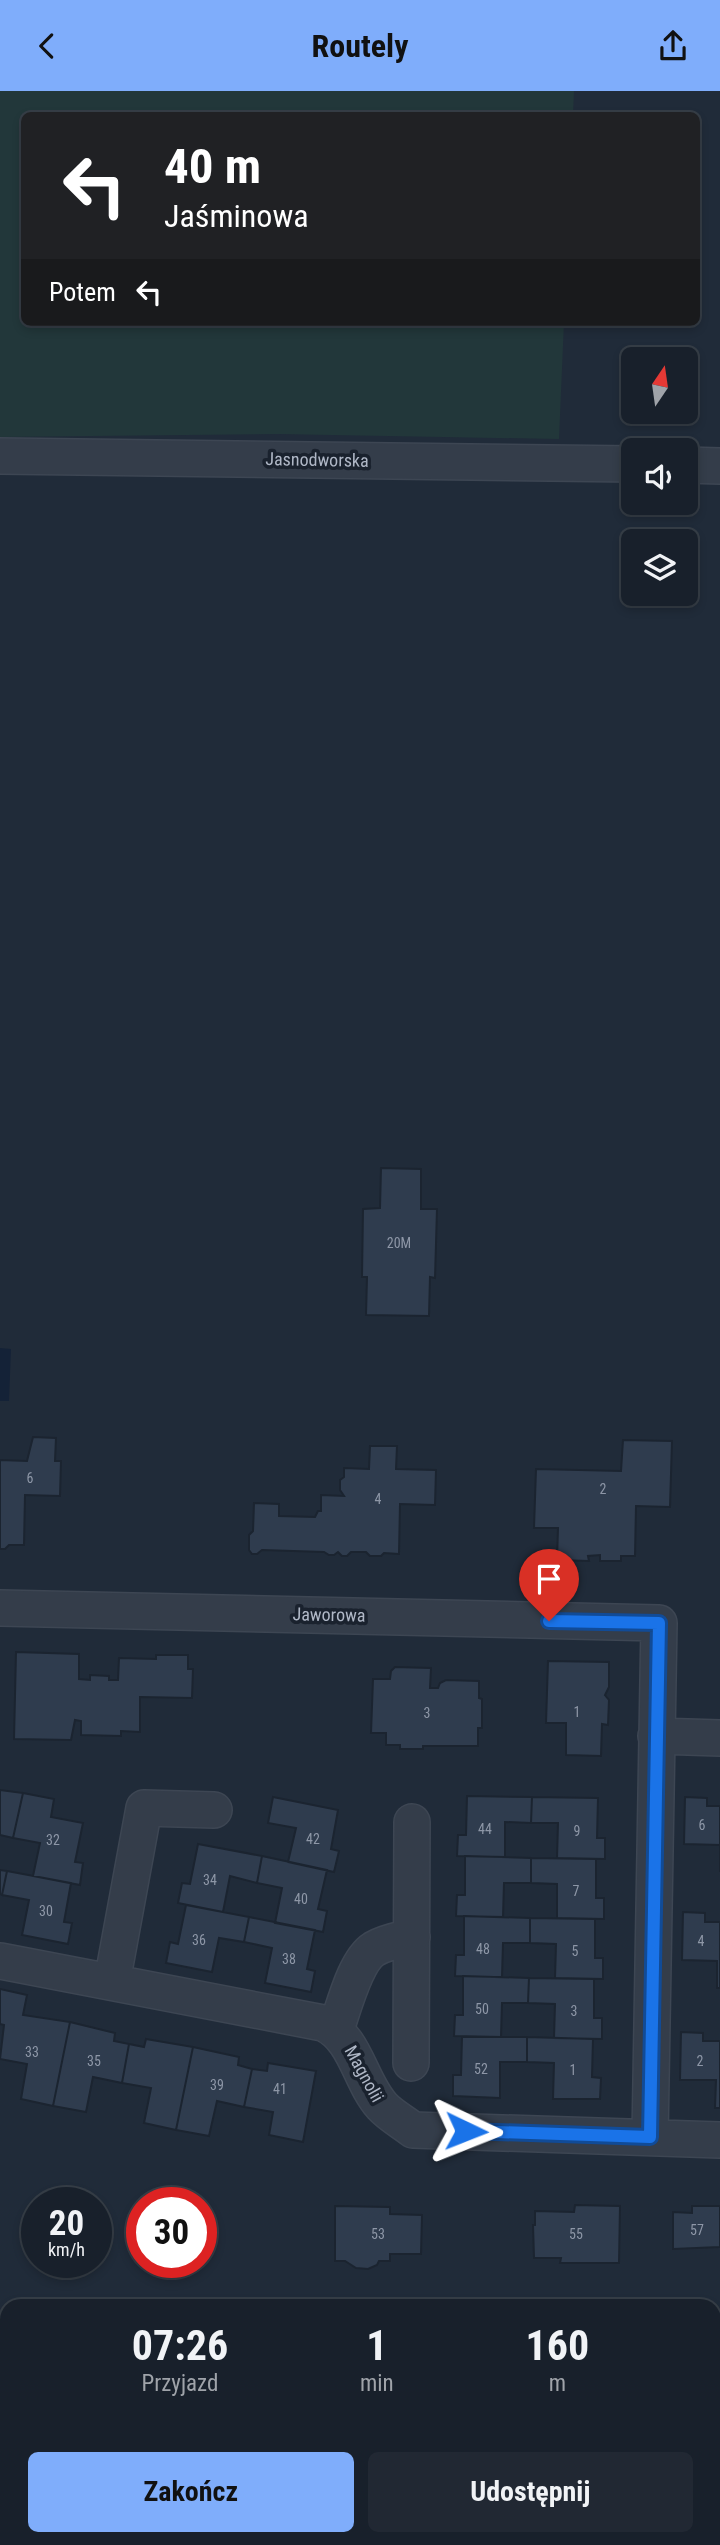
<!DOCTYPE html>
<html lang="pl">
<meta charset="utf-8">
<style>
:root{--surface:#18202b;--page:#212833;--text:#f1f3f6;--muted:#9fa3a9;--line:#363e47;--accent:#7fadfb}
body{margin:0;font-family:"Roboto Condensed",sans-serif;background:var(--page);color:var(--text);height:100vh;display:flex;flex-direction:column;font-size:26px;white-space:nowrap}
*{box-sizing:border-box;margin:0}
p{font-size:23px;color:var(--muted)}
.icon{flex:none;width:38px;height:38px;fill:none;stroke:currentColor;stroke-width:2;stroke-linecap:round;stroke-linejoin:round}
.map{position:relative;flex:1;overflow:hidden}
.sheet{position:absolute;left:0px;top:2208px;width:721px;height:247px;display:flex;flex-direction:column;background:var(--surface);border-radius:21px 21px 0 0;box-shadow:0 4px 10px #0003,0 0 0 2px var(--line)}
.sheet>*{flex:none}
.top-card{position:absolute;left:21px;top:21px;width:679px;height:214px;border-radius:10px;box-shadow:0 4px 10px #0003,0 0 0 2px var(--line);background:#202124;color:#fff;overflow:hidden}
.needle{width:46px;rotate:13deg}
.buttons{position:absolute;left:621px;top:256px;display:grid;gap:14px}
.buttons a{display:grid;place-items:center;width:77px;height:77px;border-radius:10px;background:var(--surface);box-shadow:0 4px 10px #0003,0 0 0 2px var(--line);font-size:35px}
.speed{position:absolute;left:21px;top:2096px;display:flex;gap:14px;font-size:35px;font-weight:700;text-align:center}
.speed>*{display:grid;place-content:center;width:91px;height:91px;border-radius:50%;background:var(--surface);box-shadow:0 4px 10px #0003,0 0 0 2px var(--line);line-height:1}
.speed small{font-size:18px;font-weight:400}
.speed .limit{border:10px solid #d22;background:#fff;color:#111}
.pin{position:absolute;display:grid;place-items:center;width:60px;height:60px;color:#fff;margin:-72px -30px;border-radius:50% 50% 50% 0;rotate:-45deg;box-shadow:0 0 7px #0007}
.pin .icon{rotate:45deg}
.me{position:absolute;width:77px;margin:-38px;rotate:92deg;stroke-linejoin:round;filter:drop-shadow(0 0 5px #0008)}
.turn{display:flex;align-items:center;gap:24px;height:147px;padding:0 28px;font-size:32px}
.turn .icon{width:91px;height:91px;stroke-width:2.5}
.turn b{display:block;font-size:49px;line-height:60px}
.then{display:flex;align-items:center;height:66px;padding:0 28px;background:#0003;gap:14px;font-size:26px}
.eta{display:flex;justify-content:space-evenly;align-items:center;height:119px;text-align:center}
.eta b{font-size:42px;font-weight:700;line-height:49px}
.action{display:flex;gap:14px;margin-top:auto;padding:14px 28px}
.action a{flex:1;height:80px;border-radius:10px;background:var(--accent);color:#111;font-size:28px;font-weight:700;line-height:80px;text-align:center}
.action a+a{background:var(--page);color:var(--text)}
header{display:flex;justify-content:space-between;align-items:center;height:91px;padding:0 28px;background:var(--accent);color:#111;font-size:32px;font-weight:700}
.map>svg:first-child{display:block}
</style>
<header><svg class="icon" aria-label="back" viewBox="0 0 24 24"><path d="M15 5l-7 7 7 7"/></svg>Routely<svg class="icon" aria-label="share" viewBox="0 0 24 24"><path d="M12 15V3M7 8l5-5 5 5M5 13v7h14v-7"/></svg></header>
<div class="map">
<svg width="720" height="2454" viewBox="0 0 720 2454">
<rect width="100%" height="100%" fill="#202b39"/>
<path fill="#22373a" d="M 0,0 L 574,0 L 573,24 L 24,24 L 24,231 L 564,231 L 559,348 L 278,343 L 0,346 Z
M 295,2448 L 587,2448 L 587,2454 L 295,2454 Z"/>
<path fill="#142237" d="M 0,1257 L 11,1258 L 9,1310 L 0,1310 Z"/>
<path fill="#2f3c4e" stroke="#1b2430" stroke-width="2" d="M 381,1077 L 421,1078 L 421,1118 L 437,1118 L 435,1187 L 430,1186 L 429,1225 L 366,1224 L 367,1186 L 362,1186 L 363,1118 L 380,1117 Z
M 33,1346 L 56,1347 L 55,1370 L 61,1370 L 60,1405 L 25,1404 L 24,1454 L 9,1454 L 5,1458 L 0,1458 L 0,1369 L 27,1370 Z
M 623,1349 L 672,1350 L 670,1416 L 636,1415 L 635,1465 L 621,1465 L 621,1470 L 600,1470 L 600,1464 L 588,1465 L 589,1470 L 557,1469 L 558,1437 L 534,1437 L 536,1378 L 621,1380 Z
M 370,1355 L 397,1355 L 396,1378 L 436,1379 L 435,1414 L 400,1413 L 399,1463 L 384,1462 L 381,1465 L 370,1465 L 366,1461 L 351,1461 L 347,1465 L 342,1465 L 338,1461 L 334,1464 L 329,1464 L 324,1461 L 262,1459 L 257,1463 L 252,1463 L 249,1459 L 249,1444 L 253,1440 L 254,1412 L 279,1413 L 279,1425 L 315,1426 L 318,1420 L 321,1420 L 321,1404 L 344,1405 L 340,1399 L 340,1389 L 344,1386 L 344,1377 L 369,1378 Z
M 16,1561 L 79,1563 L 79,1588 L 90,1589 L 90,1584 L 109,1585 L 109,1589 L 118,1589 L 119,1567 L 156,1568 L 156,1564 L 188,1564 L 188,1578 L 193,1578 L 192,1607 L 140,1606 L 140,1641 L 121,1640 L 121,1645 L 81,1644 L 81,1630 L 75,1629 L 71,1649 L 14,1648 Z
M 548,1570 L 609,1571 L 609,1596 L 605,1604 L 609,1609 L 608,1634 L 602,1633 L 601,1665 L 566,1664 L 566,1632 L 546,1632 Z
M 395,1576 L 431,1577 L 430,1597 L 438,1597 L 440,1592 L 446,1589 L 479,1590 L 479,1607 L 482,1608 L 482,1637 L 478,1637 L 478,1655 L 423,1655 L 423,1658 L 400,1658 L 400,1654 L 386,1654 L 386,1642 L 371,1642 L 373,1588 L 390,1588 L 391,1580 Z
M 0,1699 L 23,1702 L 13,1747 L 0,1744 Z
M 23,1702 L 54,1708 L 51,1726 L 83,1732 L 75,1771 L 83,1772 L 80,1794 L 33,1785 L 40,1752 L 13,1747 Z
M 467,1705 L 532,1706 L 531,1732 L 505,1731 L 505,1766 L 457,1765 L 458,1744 L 466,1744 Z
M 273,1706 L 338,1719 L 331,1758 L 339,1760 L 334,1781 L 288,1771 L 296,1737 L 268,1732 Z
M 532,1706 L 598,1707 L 597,1747 L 605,1747 L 605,1768 L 557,1767 L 558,1732 L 531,1732 Z
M 685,1706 L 707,1707 L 707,1715 L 720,1715 L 720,1781 L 720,1754 L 684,1753 Z
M 198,1753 L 262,1765 L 257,1792 L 230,1785 L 223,1821 L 178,1812 L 182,1792 L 190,1793 Z
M 262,1765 L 327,1779 L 318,1818 L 327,1820 L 323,1841 L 275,1832 L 282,1797 L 257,1792 Z
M 465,1765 L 531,1767 L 531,1792 L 504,1792 L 503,1826 L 456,1825 L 457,1804 L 465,1804 Z
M 531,1767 L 596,1768 L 596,1807 L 604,1807 L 604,1828 L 557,1827 L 557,1793 L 531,1792 Z
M 0,1779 L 7,1780 L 2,1804 L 0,1803 Z
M 7,1780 L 71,1792 L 64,1831 L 72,1832 L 68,1853 L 22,1844 L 29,1809 L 2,1804 Z
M 186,1814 L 249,1826 L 244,1851 L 219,1847 L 212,1881 L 166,1872 L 170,1851 L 178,1853 Z
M 683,1821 L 705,1822 L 705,1831 L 720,1831 L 720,1897 L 717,1897 L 717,1870 L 682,1869 Z
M 464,1825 L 530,1827 L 530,1852 L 503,1852 L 502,1886 L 455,1885 L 456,1864 L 464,1864 Z
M 249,1826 L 315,1839 L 307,1878 L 315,1880 L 311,1901 L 265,1892 L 272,1857 L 244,1851 Z
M 530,1827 L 595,1828 L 595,1867 L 603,1867 L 603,1888 L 555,1887 L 556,1853 L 530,1852 Z
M 463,1885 L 529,1887 L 528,1912 L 502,1912 L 501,1946 L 454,1945 L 455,1924 L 463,1924 Z
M 529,1887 L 594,1888 L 594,1927 L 602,1927 L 602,1948 L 554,1947 L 555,1913 L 528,1912 Z
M 0,1898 L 27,1904 L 23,1924 L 70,1931 L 53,2015 L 21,2008 L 27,1973 L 0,1968 L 4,1934 L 0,1933 Z
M 70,1931 L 115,1942 L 114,1950 L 129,1953 L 122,1992 L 93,1986 L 86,2021 L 53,2015 Z
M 681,1941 L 703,1942 L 703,1950 L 720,1950 L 720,2017 L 715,2017 L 716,1989 L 680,1989 Z
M 462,1946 L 527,1946 L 527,1971 L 500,1971 L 500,2007 L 453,2005 L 453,1984 L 461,1984 Z
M 527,1946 L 593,1948 L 592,1986 L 601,1987 L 600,2008 L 553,2008 L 554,1972 L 527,1971 Z
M 146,1948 L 193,1956 L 176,2039 L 144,2032 L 151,1997 L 122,1992 L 129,1953 L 144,1956 Z
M 193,1956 L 239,1966 L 238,1974 L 252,1978 L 244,2016 L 217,2010 L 209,2045 L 176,2039 Z
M 268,1972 L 316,1980 L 303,2051 L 269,2044 L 273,2021 L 244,2016 L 252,1978 L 267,1980 Z
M 575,2114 L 620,2115 L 619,2172 L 560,2172 L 561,2167 L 534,2167 L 533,2134 L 535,2134 L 535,2120 L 574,2121 Z
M 335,2115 L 390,2116 L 390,2123 L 422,2124 L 421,2163 L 390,2163 L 390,2170 L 379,2170 L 377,2174 L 368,2178 L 356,2177 L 345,2170 L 335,2170 Z
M 692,2115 L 720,2115 L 720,2156 L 673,2158 L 673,2121 L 692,2122 Z"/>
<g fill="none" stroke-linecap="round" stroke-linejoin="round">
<defs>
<path id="minor" d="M 0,365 L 634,373
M 686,374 L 720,375
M 0,1517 L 659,1532 L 650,2046
M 656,1645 L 720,1647
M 0,1870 L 323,1932 C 356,1947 359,1989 382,2015 C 390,2024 403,2031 413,2039 L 720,2049
M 112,1891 L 144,1717 L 214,1719
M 336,1938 C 344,1916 355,1870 374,1858 C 386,1851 399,1849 412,1846
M 411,1972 L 412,1731"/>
</defs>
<use href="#minor" stroke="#3d4653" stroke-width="38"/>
<use href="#minor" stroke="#343d4a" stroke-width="35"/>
</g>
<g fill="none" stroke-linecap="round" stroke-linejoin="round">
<defs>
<path id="route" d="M 466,2040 L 650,2046 L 659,1532 L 549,1530"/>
</defs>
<use href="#route" stroke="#114b97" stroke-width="18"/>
<use href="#route" stroke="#1a73e8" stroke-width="12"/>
</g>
<g text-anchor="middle" stroke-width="7" stroke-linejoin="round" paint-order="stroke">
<g font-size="14" fill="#8e97a7">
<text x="399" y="1157">20M</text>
<text x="30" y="1392">6</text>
<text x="603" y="1403">2</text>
<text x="378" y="1413">4</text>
<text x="577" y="1626">1</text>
<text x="427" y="1627">3</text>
<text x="702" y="1739">6</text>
<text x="485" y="1743">44</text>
<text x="577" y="1745">9</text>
<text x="313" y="1753">42</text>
<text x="53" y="1754">32</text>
<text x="210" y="1794">34</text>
<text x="576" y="1805">7</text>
<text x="301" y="1813">40</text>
<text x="46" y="1825">30</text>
<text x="199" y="1854">36</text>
<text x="701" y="1855">4</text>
<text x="483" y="1863">48</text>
<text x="575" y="1865">5</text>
<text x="289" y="1873">38</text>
<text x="482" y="1923">50</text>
<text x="574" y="1925">3</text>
<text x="32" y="1966">33</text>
<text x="94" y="1975">35</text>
<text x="700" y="1975">2</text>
<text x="481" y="1983">52</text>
<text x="573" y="1984">1</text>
<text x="217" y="1999">39</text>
<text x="280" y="2003">41</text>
<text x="697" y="2144">57</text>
<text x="378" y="2148">53</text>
<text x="576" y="2148">55</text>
</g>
<g font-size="18" fill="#afb7c6" stroke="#1a222e">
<text transform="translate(317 369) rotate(1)" y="6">Jasnodworska</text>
<text transform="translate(329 1524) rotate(1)" y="6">Jaworowa</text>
<text transform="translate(364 1983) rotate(61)" y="6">Magnolii</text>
</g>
</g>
</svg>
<div class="buttons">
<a><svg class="needle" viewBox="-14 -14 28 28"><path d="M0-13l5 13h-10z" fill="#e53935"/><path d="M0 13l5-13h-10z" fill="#9fa3a9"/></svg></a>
<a><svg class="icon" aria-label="sound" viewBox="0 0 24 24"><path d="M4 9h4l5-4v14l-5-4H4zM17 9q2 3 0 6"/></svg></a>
<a><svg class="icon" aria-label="layers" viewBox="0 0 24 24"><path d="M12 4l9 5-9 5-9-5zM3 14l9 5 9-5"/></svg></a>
</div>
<div class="speed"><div>20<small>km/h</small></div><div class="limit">30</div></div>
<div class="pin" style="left:549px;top:1530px;background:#d93025"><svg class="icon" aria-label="arrive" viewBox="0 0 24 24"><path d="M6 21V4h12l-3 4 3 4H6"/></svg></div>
<svg class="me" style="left:466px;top:2040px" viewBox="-20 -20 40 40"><path d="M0-17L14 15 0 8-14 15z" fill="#1a73e8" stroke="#fff" stroke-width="4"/></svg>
<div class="top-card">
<div class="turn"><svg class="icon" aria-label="left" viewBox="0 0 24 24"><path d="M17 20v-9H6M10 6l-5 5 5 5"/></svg><div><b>40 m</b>Jaśminowa</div></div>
<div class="then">Potem<svg class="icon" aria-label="left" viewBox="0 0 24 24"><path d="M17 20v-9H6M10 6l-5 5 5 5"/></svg></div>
</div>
<section class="sheet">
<div class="eta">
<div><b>07:26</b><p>Przyjazd</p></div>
<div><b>1</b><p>min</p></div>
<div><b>160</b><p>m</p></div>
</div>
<div class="action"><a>Zakończ</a><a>Udostępnij</a></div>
</section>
</div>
